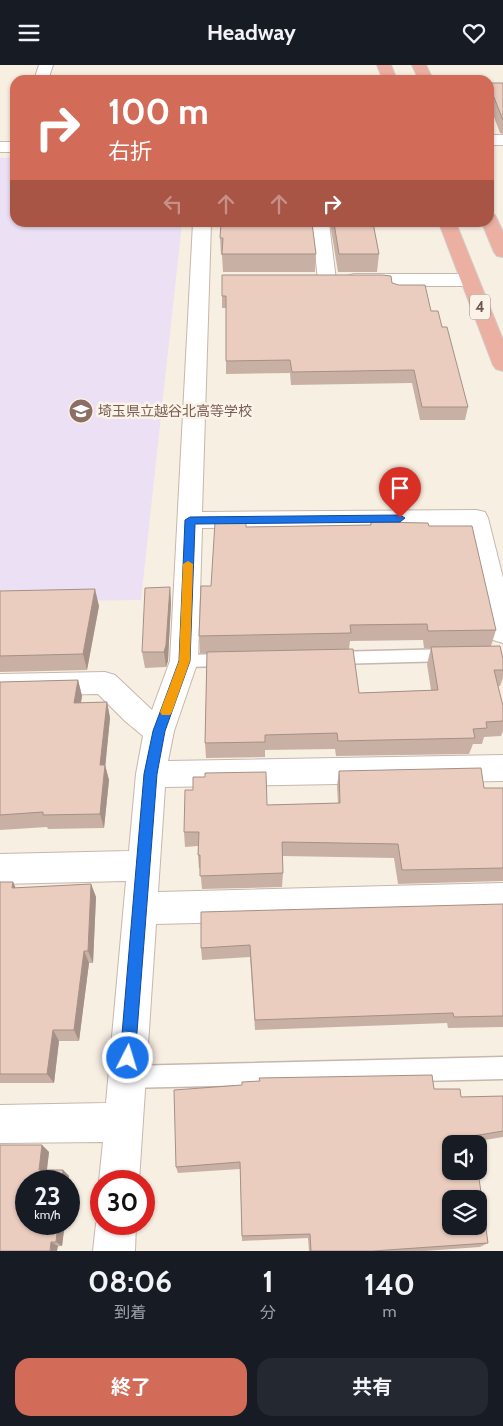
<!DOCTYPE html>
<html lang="ja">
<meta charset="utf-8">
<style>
:root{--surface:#171b24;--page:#242831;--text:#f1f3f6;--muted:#9ea1a6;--accent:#d26b58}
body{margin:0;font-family:Cabin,"Noto Sans JP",sans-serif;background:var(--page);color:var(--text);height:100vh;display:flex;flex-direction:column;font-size:19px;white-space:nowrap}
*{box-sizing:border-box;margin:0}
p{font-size:16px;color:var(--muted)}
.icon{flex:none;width:28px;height:28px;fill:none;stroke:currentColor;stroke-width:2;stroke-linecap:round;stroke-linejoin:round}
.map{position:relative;height:1186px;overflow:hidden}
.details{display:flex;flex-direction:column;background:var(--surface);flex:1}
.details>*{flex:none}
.hud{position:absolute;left:10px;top:10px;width:484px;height:152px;border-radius:15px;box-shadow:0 1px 4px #0004;background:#d26b58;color:#fff;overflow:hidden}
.fabs{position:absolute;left:442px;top:1070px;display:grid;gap:10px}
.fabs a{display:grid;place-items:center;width:45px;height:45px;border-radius:10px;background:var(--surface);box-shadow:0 1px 4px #0004;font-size:25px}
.speed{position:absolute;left:15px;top:1105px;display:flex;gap:10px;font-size:25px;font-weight:700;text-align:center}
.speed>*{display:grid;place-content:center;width:65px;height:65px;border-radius:50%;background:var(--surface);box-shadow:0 1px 4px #0004;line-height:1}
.speed small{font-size:12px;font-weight:400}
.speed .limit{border:8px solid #d22;background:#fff;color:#111}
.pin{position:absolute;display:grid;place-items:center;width:42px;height:42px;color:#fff;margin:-51px -21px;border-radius:50% 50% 50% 0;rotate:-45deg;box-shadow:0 0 5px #0007}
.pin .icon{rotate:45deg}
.me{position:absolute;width:55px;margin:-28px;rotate:5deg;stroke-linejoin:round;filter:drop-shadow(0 0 4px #0008)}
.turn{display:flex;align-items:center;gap:18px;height:105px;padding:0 15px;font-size:22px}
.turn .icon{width:65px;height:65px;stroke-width:2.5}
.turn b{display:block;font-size:35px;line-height:42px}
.lanes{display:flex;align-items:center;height:48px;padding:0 15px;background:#0003;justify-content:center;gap:25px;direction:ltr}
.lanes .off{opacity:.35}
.eta{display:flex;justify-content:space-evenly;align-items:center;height:85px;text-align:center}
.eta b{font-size:30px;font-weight:700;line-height:35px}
.primary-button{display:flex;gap:10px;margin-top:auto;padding:10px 15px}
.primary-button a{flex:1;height:58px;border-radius:15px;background:var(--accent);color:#fff;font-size:20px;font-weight:700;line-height:58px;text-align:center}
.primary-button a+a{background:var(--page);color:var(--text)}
header{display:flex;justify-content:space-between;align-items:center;height:65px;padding:0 15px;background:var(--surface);font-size:22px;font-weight:700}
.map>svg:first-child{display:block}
</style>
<header><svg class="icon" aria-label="menu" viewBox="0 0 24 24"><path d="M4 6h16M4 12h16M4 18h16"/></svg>Headway<svg class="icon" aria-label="heart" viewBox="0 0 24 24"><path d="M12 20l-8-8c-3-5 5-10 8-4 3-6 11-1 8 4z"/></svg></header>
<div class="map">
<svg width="503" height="1186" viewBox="0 0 503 1186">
<rect width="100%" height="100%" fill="#f8efe3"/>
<path fill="#ece0f4" d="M 15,92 L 15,158 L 182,158 L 141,535 L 0,537 L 0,93 Z"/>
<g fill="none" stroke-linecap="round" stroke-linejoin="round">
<defs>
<path id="lane" d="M 450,584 L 456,585 L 458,590 L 456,595 L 450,596 L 334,599 L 328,598 L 326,593 L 328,588 L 334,587 Z
M 227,589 L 233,590 L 235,595 L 233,600 L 227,601 L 184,602 L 178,601 L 176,596 L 178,591 L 184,590 Z
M 503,992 L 503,1014 L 126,1023 L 118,1020 L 115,1012 L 118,1004 L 126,1001 Z"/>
<path id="street" d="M 39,0 L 53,0 L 48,15 L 34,15 Z
M 193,158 L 211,158 L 202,447 L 476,445 L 485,447 L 488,453 L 503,513 L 503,578 L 493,575 L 490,568 L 466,461 L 202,463 L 198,596 L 174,666 L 168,696 L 503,690 L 503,716 L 165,722 L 158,827 L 503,818 L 503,850 L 156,859 L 139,1116 L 101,1116 L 101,1121 L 99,1116 L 103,1077 L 0,1078 L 0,1040 L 106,1038 L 126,816 L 0,819 L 0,789 L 129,786 L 136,709 L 143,671 L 125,656 L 98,629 L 0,631 L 0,609 L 105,607 L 115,610 L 152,645 L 170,596 Z
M 312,158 L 329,158 L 336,215 L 334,219 L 327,221 L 320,219 L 318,215 Z
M 354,209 L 469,209 L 476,211 L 478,215 L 476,219 L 469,221 L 354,221 L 347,219 L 345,215 L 347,211 Z
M 101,1145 L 101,1159 L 136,1159 L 135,1186 L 93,1186 L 96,1159 Z"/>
<path id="secondary" d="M 489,70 L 503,70 L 503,80 L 489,80 Z
M 0,77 L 15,77 L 15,87 L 0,87 Z"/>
<path id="highway" d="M 377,0 L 391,0 L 397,15 L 383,15 Z
M 412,0 L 426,0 L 433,15 L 419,15 Z
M 489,149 L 495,150 L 503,167 L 503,192 L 497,191 L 494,187 L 482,158 L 489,158 Z
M 439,158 L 456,158 L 503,275 L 503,306 L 496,304 L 493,300 Z"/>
</defs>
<use href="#lane" stroke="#c7b6ac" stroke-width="3"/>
<use href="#street" stroke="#c7b6ac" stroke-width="2"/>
<use href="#secondary" stroke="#ccb8ac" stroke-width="2"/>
<use href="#highway" stroke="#d3ccca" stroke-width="2"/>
<use href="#lane" fill="#fff" fill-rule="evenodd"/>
<use href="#street" fill="#fff" fill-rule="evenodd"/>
<use href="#secondary" fill="#fff" fill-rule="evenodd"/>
<use href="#highway" fill="#ebb0a2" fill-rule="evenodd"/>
</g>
<path fill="#c9b0a4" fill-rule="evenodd" d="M 489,18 L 503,18 L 503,69 L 500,68 L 489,39 Z
M 327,158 L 373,158 L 379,189 L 377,207 L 338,207 L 330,158 Z
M 220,173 L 316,189 L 315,207 L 223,207 L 222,190 L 221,190 Z
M 392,218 L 431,246 L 442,262 L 468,342 L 465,355 L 420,355 L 412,318 L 291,320 L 290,308 L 226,309 L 226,243 L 222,243 L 222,231 Z
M 371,457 L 429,461 L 496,565 L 491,581 L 503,594 L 503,613 L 500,621 L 498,621 L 503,641 L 503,666 L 501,671 L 484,672 L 482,679 L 473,679 L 469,689 L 336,691 L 335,684 L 265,685 L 265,692 L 206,693 L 205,678 L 207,588 L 200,588 L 199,571 L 211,521 L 246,462 L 370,460 ZM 423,575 L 424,583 L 431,583 L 427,599 L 431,625 L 359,628 L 349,584 L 350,576 Z
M 170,522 L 171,538 L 168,596 L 166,602 L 145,603 L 142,587 Z
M 0,526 L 99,541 L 87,605 L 0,607 Z
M 78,615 L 82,631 L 81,638 L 107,637 L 110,653 L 105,700 L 109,715 L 104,763 L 48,764 L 47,762 L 0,765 L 0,617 Z
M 339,706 L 484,723 L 503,723 L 503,816 L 398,819 L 394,793 L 282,791 L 283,808 L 282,822 L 202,824 L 200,803 L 199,804 L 198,790 L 198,781 L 185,782 L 184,767 L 267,740 L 338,738 L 337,721 Z
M 0,817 L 13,817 L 15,823 L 91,819 L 96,832 L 93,898 L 89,898 L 79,976 L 59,976 L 54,1018 L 0,1018 Z
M 503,839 L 503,962 L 448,963 L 447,958 L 255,965 L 250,892 L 202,895 L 201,883 Z
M 242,1020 L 434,1024 L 461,1032 L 503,1031 L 503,1072 L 473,1077 L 488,1178 L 480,1182 L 425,1186 L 309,1186 L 308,1173 L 242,1176 L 240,1104 L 178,1108 L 176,1102 Z
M 42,1080 L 49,1087 L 47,1105 L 63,1105 L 69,1111 L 62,1181 L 0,1186 Z"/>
<path fill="#a49086" d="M 170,522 L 171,538 L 168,596 L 166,602 L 164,587 Z
M 95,524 L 99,541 L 87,605 L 83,589 Z
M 78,615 L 82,631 L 78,654 L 74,638 Z
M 107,637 L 110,653 L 104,715 L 100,700 Z
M 105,700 L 109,715 L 104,763 L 100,749 Z
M 13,817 L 19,830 L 12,823 Z
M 91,819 L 96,832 L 93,898 L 88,886 Z
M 84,886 L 89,898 L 79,976 L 74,965 Z
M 53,965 L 59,976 L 54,1018 L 47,1009 Z
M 42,1080 L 49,1087 L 46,1111 L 39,1105 Z
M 63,1105 L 69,1111 L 69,1118 L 69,1116 L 62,1116 Z
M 58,1159 L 65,1159 L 62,1181 L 56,1177 Z
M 51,1177 L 58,1181 L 57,1186 L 50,1186 Z"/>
<path fill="#eacdbf" stroke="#a49086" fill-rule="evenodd" d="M 489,18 L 503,18 L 503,55 L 489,20 Z
M 221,158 L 312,158 L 316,189 L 222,189 L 223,173 L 220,173 Z
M 334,158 L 373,158 L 379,189 L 339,189 Z
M 222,210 L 382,210 L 391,211 L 392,218 L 399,220 L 425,220 L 431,246 L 438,246 L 442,262 L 447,262 L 468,342 L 422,342 L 414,305 L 292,307 L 290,295 L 226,296 L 226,231 L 222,231 Z
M 215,457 L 246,458 L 246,462 L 371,460 L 371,457 L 428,458 L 429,461 L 472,461 L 496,565 L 428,566 L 427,559 L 350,560 L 351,568 L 199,571 L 201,521 L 211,521 Z
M 170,522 L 166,580 L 164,587 L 142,587 L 145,523 Z
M 95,524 L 83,589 L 0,591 L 0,526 Z
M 500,581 L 503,594 L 503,605 L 494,605 L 503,641 L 503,656 L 486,657 L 487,663 L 473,664 L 475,673 L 338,676 L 337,668 L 265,670 L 265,677 L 205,678 L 207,587 L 353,584 L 359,628 L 438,625 L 431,582 Z
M 78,615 L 74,638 L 107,637 L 100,700 L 105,700 L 100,749 L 43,750 L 43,747 L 0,750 L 0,617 Z
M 481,703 L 484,723 L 503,723 L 503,803 L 402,805 L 398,779 L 282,777 L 283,808 L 200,811 L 200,790 L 198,790 L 199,767 L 184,767 L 185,725 L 193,725 L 193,712 L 205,712 L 205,708 L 266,707 L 267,740 L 340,738 L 339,706 Z
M 0,817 L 13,817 L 12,823 L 91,819 L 88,886 L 84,886 L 74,965 L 53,965 L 47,1009 L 0,1009 Z
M 503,839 L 503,951 L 454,952 L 453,948 L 255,955 L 250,880 L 201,883 L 201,847 Z
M 432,1010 L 434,1024 L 460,1024 L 461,1032 L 503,1031 L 503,1066 L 473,1071 L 474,1079 L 451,1079 L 451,1106 L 478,1106 L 488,1178 L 373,1186 L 311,1186 L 310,1169 L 242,1171 L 240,1097 L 176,1102 L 174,1025 L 242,1020 L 242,1017 L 260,1016 L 259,1013 ZM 451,1134 L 479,1134 L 479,1161 L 451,1161 Z
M 0,1080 L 42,1080 L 39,1105 L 63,1105 L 62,1116 L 26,1116 L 26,1159 L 58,1159 L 56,1177 L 51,1177 L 50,1186 L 0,1186 Z"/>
<path fill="#1a73e8" stroke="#114b97" d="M 400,450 L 405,453 L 400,457 L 195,459 L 190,596 L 165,666 L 157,709 L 135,993 L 133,998 L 128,1001 L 122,998 L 120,993 L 144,709 L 153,666 L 179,596 L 185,455 L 190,452 Z"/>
<path fill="#f59e0b" d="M 188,496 L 193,499 L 190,596 L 172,647 L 170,650 L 162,650 L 160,647 L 179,596 L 183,499 Z"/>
<defs>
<symbol id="school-disc" viewBox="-11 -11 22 22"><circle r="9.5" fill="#8d6e63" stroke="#fcf3e8"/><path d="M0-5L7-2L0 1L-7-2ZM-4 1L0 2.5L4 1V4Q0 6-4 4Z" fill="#fff"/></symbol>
</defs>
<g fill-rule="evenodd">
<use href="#school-disc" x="67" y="332" width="28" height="28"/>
</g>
<g text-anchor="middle" stroke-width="5" stroke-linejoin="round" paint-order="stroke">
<g font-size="14" fill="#785e54" stroke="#fcf3e8" text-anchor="start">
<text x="98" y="351">埼玉県立越谷北高等学校</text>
</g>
<rect fill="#fcf3e8" stroke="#98857c" stroke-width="1" x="470" y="229.5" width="20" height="25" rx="4"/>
<g font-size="15" font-weight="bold" fill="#6d564d">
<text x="480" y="247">4</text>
</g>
</g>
</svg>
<div class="fabs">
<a><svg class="icon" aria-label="sound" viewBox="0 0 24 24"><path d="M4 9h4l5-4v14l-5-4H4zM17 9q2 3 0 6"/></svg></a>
<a><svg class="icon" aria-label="layers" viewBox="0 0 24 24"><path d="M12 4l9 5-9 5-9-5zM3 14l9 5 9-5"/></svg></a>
</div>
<div class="speed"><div>23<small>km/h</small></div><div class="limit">30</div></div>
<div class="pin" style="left:400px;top:453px;background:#d93025"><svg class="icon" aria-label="arrive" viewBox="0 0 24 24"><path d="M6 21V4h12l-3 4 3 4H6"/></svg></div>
<svg class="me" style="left:128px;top:993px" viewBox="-20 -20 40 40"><circle r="17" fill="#1a73e8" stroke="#fff" stroke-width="3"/><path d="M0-11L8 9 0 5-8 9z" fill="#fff"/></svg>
<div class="hud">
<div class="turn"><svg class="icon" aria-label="right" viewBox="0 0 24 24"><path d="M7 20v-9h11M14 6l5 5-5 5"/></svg><div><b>100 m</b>右折</div></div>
<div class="lanes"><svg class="icon off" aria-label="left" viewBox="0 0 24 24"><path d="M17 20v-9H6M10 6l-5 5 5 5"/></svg><svg class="icon off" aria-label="ahead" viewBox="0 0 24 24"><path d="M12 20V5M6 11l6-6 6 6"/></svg><svg class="icon off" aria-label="ahead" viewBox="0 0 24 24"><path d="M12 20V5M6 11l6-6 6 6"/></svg><svg class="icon" aria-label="right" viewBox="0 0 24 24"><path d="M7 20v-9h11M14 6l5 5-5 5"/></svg></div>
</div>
</div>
<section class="details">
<div class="eta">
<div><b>08:06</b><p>到着</p></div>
<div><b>1</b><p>分</p></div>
<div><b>140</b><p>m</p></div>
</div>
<div class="primary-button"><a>終了</a><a>共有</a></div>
</section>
